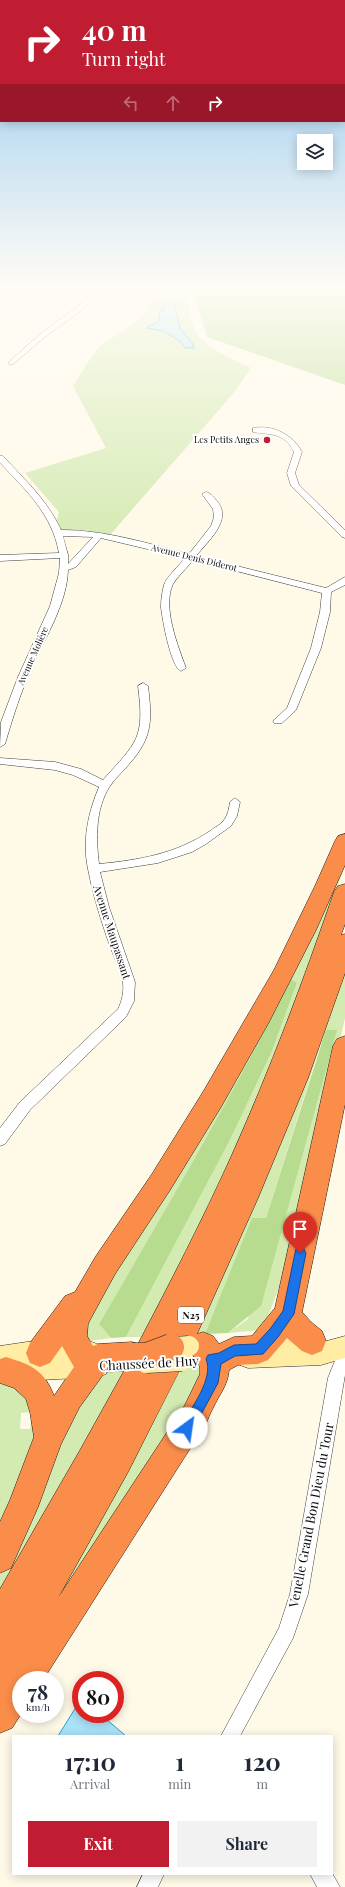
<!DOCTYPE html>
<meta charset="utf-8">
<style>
:root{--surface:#fff;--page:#f2f2f3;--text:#1f2937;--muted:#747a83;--accent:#c01d32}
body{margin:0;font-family:"Playfair Display",serif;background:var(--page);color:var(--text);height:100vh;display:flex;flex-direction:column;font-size:15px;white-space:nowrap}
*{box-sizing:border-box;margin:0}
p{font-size:13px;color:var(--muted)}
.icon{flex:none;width:22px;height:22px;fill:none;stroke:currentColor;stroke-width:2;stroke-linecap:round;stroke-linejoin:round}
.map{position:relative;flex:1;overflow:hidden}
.panel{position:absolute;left:12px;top:1735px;width:321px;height:140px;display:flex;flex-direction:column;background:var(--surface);border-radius:0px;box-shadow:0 2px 10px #0003}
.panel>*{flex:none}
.banner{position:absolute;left:0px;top:0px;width:345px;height:122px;box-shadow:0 2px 10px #0003;background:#c01d32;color:#fff;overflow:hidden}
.tools{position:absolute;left:297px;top:134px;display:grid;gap:8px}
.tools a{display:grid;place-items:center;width:36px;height:36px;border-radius:0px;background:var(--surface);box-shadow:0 2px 10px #0003;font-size:20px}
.speed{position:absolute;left:12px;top:1671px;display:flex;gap:8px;font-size:20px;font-weight:700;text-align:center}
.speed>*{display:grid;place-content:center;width:52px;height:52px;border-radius:50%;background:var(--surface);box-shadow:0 2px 10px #0003;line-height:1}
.speed small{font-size:10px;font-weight:400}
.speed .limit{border:6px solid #d22;background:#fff;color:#111}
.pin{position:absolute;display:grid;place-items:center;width:34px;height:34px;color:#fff;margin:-41px -17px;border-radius:50% 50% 50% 0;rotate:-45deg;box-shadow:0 0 4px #0007}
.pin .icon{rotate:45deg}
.me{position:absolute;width:44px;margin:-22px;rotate:31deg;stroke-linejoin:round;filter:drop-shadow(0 0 3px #0008)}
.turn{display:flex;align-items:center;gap:14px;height:84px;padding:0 16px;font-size:18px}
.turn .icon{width:52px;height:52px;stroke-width:2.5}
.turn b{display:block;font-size:28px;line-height:34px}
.lanes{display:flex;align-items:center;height:38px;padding:0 16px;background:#0003;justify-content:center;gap:20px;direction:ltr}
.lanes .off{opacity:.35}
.eta{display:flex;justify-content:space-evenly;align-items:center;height:68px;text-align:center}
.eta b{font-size:24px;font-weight:700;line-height:28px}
.action{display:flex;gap:8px;margin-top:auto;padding:8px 16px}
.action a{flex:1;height:46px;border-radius:0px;background:var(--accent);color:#fff;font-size:16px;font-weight:700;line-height:46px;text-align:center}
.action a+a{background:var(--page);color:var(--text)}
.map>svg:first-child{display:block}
</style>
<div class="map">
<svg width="345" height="1887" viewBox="0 0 345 1887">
<rect width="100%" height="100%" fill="#fff9e8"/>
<path fill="#d3eab1" d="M 161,287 L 188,287 C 189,303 189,328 202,340 C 215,352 235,360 251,368 L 231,396 L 110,535 L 84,530 L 60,530 L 57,520 L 59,512 L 25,473 L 106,448 L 73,386 L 88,362 L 101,345 L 131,326 L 146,312 L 150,299 Z
M 345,855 L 345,865 C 322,932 298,999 272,1065 C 197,1251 101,1428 0,1602 L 0,1575 L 83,1387 C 95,1374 108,1372 124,1371 L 141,1337 L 126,1337 L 230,1140 L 272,1051 L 297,983 L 291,980 C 232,1097 165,1210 99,1324 L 111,1338 L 89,1341 C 79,1335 81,1323 84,1313 C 126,1251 166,1187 206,1123 C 258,1037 308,949 345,855 Z
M 345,964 L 345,1018 L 293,1249 L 263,1330 L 228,1333 L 248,1319 L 325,1030 L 266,1218 L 216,1308 L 205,1334 L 179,1368 L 207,1367 L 208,1370 L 0,1691 Z
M 0,1376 L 20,1384 L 41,1419 L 31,1419 L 31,1412 L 21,1413 L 20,1429 L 30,1429 L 31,1423 L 41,1423 L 0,1527 Z"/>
<path fill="#b8dc8f" d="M 192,287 L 345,287 L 345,385 L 207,337 Z
M 291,979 L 297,983 L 272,1051 L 230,1140 L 126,1337 L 111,1338 L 99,1324 C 165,1210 232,1097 291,979 Z
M 326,1030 L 337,1030 L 261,1306 L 228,1333 L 205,1334 L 252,1218 L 266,1218 Z"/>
<path fill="#aae2f9" stroke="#2e9ed3" d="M 169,300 L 175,306 L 180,328 L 193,344 L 194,348 L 185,348 L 181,342 L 170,335 L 163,331 L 146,328 L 159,321 L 160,311 L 164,309 L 163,303 Z
M 81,1699 L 81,1714 L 100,1714 L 126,1736 L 58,1736 Z"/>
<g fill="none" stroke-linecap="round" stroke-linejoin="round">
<defs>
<path id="street" d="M 93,287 L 99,287 C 88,309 73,316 54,330 C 40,340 27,353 13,364 L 9,364 L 9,362 C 21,351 34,339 47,329 C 65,314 82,309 93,287 Z
M 253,428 C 273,424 293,435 302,452 L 295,473 L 299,485 L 345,530 L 345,538 L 342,537 L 291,486 L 287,473 L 294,452 C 284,432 271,435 253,432 Z
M 0,456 L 3,456 C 25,480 48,501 61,530 C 105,530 146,543 189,554 L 211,526 L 214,517 L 213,509 L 202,494 L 206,492 C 211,493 214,498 218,502 C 232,521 208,541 196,556 L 326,588 L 345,577 L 345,585 L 331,592 L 330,612 L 321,648 L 296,710 L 282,723 L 274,723 L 273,721 L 287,708 L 311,648 L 320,612 L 322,593 L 193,560 C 187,568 178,576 173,584 C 162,607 178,646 186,668 L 181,671 C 171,668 162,618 161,607 C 161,600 162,592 164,585 C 167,576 179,566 185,558 L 101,538 L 76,567 L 68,570 C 67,603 46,636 33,665 C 21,691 13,717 5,744 L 0,747 L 1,722 L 18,677 L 50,606 L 59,573 L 60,558 L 0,561 L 0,555 L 59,553 C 52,514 26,490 0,463 ZM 63,536 L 93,537 L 68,564 L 68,555 Z
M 143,683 L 148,686 C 152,719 153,737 130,763 C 124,771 115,778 110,786 C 95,809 96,839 99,864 C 139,860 176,854 210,831 C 215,827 221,825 224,820 C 228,815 229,808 230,802 L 235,798 L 240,802 L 237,816 L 231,826 L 206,844 L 192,852 L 158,863 L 100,872 L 109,907 L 135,982 L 134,1001 L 126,1017 L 30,1110 L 5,1144 L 0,1146 L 0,1128 L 20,1102 L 118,1009 C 122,1001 124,992 123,983 C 121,970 114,958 110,946 C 101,921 93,895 88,869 C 82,841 88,813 99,787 L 73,775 L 55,770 L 0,764 L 0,758 L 55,762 L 81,769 L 103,780 C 137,742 145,739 138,686 Z
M 345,1345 L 345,1375 L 308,1594 L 293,1638 L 240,1736 L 221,1736 L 279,1628 L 290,1594 L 328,1378 L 340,1348 Z
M 332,1873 L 340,1887 L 317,1887 L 310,1874 Z
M 143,1874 L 164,1874 L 158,1887 L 137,1887 Z"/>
<path id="secondary" d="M 313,1330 L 321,1333 L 323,1342 L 345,1336 L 345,1358 L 321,1365 L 248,1368 L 240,1365 L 237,1357 L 240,1349 L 253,1346 L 251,1342 L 254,1334 L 262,1331 Z
M 89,1341 L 97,1344 L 100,1352 L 99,1355 L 106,1358 L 109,1366 L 106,1374 L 98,1377 L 0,1382 L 0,1346 L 27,1342 Z"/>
<path id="highway" d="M 345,834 L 345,865 L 316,930 L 269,1022 L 221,1107 L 170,1190 L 115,1274 L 91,1318 L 88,1324 L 87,1336 L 93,1346 L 98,1344 L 132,1342 L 138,1344 C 170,1283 202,1221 231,1157 C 270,1070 303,982 334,892 L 338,886 L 345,884 L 345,924 L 341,935 L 345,934 L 345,973 L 308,1078 L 258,1198 L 197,1334 L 203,1332 L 213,1336 L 219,1344 L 234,1337 L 252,1336 L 275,1308 L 333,1046 L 337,1039 L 345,1036 L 345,1104 L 302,1312 L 311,1322 L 322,1331 L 326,1341 L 322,1351 L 312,1355 L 302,1351 L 287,1338 L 268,1360 L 258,1364 L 238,1365 L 229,1370 C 228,1385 219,1395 213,1408 C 210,1413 208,1420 205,1425 L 43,1680 L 21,1680 L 21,1714 L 12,1728 L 0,1733 L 0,1589 L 79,1452 L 124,1371 L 105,1372 L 79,1408 L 61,1444 L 38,1507 L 11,1568 L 0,1573 L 0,1522 L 10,1500 L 34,1437 L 30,1412 L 26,1399 L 14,1388 L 0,1383 L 0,1359 L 6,1357 C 32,1365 44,1370 54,1396 L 74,1367 L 62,1346 L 50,1363 L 40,1367 L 30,1363 L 26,1353 L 30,1343 L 65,1296 L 75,1292 L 96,1256 L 152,1174 L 203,1092 L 274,970 L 315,886 L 335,841 L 338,836 ZM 190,1350 L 200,1367 L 200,1374 L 185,1405 L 58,1598 L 128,1472 Z"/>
</defs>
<use href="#street" stroke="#3e3e3e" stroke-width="1"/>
<use href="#secondary" stroke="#2d2d2d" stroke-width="1"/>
<use href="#highway" stroke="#1c1c1c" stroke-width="1"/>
<use href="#street" fill="#fff" fill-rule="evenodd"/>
<use href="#secondary" fill="#ffeda3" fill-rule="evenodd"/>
<use href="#highway" fill="#fb8d4a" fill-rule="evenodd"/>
<defs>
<path id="secondary-bridge" d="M 162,1348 L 189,1346
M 146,1363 L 182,1361"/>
<path id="highway-bridge" d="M 132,1356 L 147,1356 L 171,1347"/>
</defs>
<use href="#secondary-bridge" stroke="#2d2d2d" stroke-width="21" stroke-linecap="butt"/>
<use href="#highway-bridge" stroke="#1c1c1c" stroke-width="27" stroke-linecap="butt"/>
<use href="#secondary-bridge" stroke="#ffeda3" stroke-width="20"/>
<use href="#highway-bridge" stroke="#fb8d4a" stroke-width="26"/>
</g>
<linearGradient id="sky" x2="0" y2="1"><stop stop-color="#8fc6ef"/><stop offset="0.52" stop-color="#fffcf5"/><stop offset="1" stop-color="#fffcf5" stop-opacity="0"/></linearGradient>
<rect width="345" height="551" fill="url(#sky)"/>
<path fill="#1a73e8" stroke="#114b97" d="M 300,1247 L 304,1249 L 306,1253 L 294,1314 L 278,1337 L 263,1354 L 235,1356 L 221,1364 L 218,1383 L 191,1433 L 187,1434 L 182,1433 L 180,1428 L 182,1424 C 192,1407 214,1378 206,1359 L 208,1355 L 219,1353 L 234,1345 L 256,1344 L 270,1329 L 283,1311 L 295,1253 L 296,1249 Z"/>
<circle fill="#c01d32" stroke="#fff" stroke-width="1.5" cx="267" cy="440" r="4"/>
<g text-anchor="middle" stroke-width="4" stroke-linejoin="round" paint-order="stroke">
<g font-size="9" fill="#0b0b0b" stroke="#fff" text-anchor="end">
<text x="259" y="443">Les Petits Anges</text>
</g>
<g font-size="9" fill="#0b0b0b" stroke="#fff">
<text transform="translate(194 558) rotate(14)" y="3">Avenue Denis Diderot</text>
<text transform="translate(33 656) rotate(-66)" y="3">Avenue Molière</text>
</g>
<rect fill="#fff" stroke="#545454" stroke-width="1" x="178" y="1307" width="26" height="16" rx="3"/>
<g font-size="10" font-weight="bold" fill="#0b0b0b">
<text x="191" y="1319">N25</text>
</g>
<g font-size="11" fill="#0b0b0b" stroke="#fff">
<text transform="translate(112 932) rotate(72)" y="4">Avenue Maupassant</text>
</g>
<g font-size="13" fill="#0b0b0b" stroke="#fff">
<text transform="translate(149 1363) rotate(-3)" y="5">Chaussée de Huy</text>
<text transform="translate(311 1515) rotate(-79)" y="5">Venelle Grand Bon Dieu du Tour</text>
</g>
</g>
</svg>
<div class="tools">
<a><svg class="icon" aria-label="layers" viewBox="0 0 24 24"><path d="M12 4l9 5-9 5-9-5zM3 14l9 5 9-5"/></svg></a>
</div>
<div class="speed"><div>78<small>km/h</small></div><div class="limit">80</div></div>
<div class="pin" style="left:300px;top:1253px;background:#d93025"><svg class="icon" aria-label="arrive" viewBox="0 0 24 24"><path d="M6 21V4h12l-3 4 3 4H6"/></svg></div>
<svg class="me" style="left:187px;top:1428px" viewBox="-20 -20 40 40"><circle r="19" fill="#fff"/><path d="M0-13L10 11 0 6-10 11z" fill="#1a73e8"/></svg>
<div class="banner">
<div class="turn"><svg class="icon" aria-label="right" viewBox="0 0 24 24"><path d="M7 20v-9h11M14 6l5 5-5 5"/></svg><div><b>40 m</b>Turn right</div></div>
<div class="lanes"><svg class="icon off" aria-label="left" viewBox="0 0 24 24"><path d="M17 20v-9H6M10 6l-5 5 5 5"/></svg><svg class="icon off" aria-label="ahead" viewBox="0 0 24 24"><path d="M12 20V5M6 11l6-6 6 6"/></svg><svg class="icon" aria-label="right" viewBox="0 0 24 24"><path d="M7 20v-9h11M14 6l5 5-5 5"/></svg></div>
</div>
<section class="panel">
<div class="eta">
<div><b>17:10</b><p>Arrival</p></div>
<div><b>1</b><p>min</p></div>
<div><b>120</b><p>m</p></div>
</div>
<div class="action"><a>Exit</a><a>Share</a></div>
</section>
</div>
